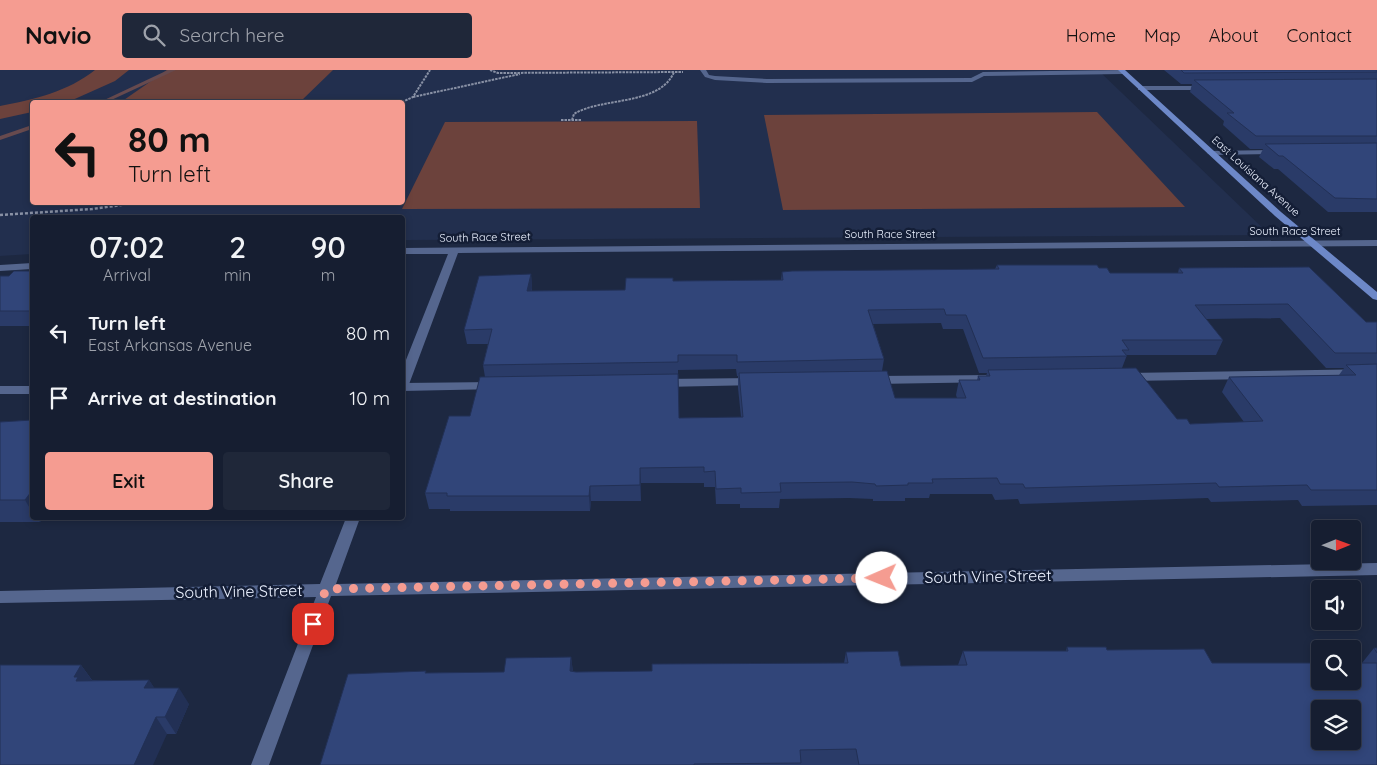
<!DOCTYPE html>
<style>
:root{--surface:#161e31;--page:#1f2739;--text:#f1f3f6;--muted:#9ea2ab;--line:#353c4d;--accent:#f59c91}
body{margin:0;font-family:Quicksand,sans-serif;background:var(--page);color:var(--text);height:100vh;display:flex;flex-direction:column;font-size:19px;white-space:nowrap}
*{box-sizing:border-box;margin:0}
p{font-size:16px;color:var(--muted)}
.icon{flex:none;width:28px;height:28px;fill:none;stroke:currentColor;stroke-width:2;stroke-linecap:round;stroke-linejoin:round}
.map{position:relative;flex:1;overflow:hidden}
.drawer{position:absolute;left:30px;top:145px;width:375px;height:305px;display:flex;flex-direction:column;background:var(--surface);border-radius:5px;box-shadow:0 2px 8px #0003,0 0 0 1px var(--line)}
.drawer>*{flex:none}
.banner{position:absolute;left:30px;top:30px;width:375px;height:105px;border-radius:5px;box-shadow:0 2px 8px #0003,0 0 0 1px var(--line);background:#f59c91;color:#111;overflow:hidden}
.needle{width:32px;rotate:89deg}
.fabs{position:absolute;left:1311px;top:450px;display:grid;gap:10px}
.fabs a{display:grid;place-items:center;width:50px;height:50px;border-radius:5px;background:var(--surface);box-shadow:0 2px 8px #0003,0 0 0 1px var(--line);font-size:25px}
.pin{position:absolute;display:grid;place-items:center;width:42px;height:42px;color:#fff;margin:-21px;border-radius:10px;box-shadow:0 2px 8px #0006}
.me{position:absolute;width:55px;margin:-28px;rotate:269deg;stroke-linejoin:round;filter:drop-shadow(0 0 4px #0008)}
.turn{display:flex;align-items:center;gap:18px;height:105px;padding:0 15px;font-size:22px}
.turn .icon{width:65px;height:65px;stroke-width:2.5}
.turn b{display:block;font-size:35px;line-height:42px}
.eta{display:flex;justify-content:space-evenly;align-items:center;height:85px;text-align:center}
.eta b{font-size:30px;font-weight:600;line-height:35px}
.button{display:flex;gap:10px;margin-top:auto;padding:10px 15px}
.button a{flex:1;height:58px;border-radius:5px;background:var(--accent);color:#111;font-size:20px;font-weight:600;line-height:58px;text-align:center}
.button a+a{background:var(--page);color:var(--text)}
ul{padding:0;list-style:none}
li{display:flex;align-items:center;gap:15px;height:65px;padding:0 15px}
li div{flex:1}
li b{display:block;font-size:19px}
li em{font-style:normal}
header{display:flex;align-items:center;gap:30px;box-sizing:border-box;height:70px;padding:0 25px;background:var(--accent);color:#111}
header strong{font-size:24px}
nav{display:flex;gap:28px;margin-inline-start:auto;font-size:18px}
.search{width:350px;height:45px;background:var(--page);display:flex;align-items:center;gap:12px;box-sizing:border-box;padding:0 18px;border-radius:5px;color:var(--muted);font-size:19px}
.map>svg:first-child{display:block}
</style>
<header>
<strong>Navio</strong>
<div class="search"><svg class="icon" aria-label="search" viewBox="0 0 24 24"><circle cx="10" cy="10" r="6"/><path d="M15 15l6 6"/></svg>Search here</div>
<nav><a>Home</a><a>Map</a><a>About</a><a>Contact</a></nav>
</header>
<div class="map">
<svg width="1377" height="695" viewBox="0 0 1377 695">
<rect width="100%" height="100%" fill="#1d2841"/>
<path fill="#222f4e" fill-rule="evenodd" d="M 0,0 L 1098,0 L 1270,165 L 403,170 L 402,148 L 32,148 L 32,184 L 0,186 ZM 32,32 L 402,32 L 402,132 L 32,132 Z"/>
<path fill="#6c423c" d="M 95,0 L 129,0 L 115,11 L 68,32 L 32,32 L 32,42 L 0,49 L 0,36 C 33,30 69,21 95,0 Z
M 167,0 L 333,0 L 300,32 L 121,32 Z
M 1097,42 L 1185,137 L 783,140 L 764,45 Z
M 697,51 L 700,138 L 402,139 L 445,52 Z"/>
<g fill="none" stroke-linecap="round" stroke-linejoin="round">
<path fill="#674a4e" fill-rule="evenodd" d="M 168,0 L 176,0 L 107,32 L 100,32 Z
M 32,55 L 32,59 L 0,70 L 0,66 Z"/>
<path stroke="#8991a5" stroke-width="2" stroke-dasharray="2.5 1" stroke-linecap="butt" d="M 490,0 L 498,3 L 683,2
M 413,27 L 520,4
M 402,32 L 413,27 L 430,0
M 561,50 L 581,50
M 572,50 L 574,44 C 601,27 660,36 674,2"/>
<path stroke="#8991a5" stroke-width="2.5" stroke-dasharray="3 2" stroke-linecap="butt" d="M 0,145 L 92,139 L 143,132"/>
<path fill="#55668e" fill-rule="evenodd" d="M 700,0 L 706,0 L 709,5 L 715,6 L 767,9 L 971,8 L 983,2 L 1123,0 L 1126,2 L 1123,4 L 984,6 L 972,12 L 767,13 L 715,10 L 705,7 Z
M 1277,80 L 1280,80 L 1280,84 L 1211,85 L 1207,83 L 1211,81 Z
M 1377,299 L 1377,307 L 1127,311 L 1121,307 L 1127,303 Z
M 995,305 L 1001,309 L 999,312 L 875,314 L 869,310 L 875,306 Z
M 755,308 L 759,309 L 761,312 L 759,315 L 662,317 L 656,313 L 662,309 Z
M 495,312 L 501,316 L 499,319 L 402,321 L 402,313 Z
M 0,316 L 32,316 L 32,324 L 0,324 Z"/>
<path fill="#55668e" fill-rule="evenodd" d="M 1138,16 L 1207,16 L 1211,18 L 1207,20 L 1138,20 Z
M 1377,170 L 1377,176 L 458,183 L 408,317 L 402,321 L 402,300 L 448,184 L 402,184 L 402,178 Z
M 32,193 L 32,199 L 0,201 L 0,195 Z
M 346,448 L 360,448 L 336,514 L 1377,493 L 1377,505 L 331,526 L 269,695 L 251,695 L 316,527 L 0,533 L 0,521 L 320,514 Z"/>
<path fill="#6d88c8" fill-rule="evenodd" d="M 1118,0 L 1125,0 L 1281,142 L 1377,222 L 1377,230 L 1373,229 L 1275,146 Z"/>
</g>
<path fill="#2a3b68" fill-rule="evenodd" d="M 1164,0 L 1377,0 L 1377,142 L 1328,142 L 1278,99 L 1274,99 L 1259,87 L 1263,79 L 1250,79 L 1223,55 L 1224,51 L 1190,22 L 1192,14 L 1181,14 Z
M 997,195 L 1099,198 L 1110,203 L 1178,203 L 1179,198 L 1366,252 L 1377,252 L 1377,435 L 1302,436 L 1298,430 L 1211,432 L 1208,428 L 1020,434 L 1018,429 L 995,430 L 992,424 L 930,424 L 929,428 L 905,428 L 905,431 L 873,431 L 873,429 L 849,428 L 780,429 L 779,438 L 740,438 L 740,434 L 716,434 L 715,417 L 704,417 L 704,413 L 641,413 L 641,431 L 591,431 L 590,441 L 450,441 L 450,439 L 429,439 L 425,423 L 470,346 L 485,307 L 483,295 L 488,274 L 467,274 L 464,260 L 531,204 L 532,218 L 532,221 L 625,220 L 673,211 L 781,210 L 782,202 L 995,199 ZM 1280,248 L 1326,298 L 1344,298 L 1339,305 L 1229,307 L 1222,322 L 1244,352 L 1190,354 L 1177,349 L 1122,298 L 1127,285 L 1216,285 L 1223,270 L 1206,249 ZM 941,253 L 943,259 L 963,259 L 979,303 L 987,303 L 986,306 L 978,306 L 977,310 L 959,310 L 956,325 L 957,328 L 895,328 L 882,301 L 884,289 L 873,254 ZM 736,299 L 737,306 L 738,306 L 738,318 L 741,347 L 679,348 L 678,300 Z
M 32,201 L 32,256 L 0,256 L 0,206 L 9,206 Z
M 32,350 L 32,448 L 43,448 L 40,452 L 0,452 L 0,352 Z
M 1067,577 L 1107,580 L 1212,593 L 1362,593 L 1374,578 L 1377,578 L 1377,695 L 320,695 L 426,601 L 426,603 L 504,602 L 571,587 L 573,602 L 576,602 L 652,601 L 844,593 L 846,582 L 901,596 L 958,595 L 963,581 L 1066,581 Z
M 81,595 L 92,610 L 149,610 L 154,618 L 189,634 L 176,664 L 167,664 L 0,695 Z"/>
<path fill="#223055" d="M 531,204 L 532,218 L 529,235 L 527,221 Z
M 640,398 L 641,413 L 641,431 L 640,415 Z
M 590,416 L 591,431 L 590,441 L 589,426 Z
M 31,422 L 32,424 L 32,442 L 25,430 Z
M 36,448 L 43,448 L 40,452 Z
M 571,587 L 573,603 L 570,601 Z
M 81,595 L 93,612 L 89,627 L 74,607 Z
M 149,610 L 160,626 L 144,618 Z
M 179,618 L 189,634 L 176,664 L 165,647 Z
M 156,647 L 167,664 L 153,695 L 134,695 Z"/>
<path fill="#314579" stroke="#223055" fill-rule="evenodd" d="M 1181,0 L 1377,0 L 1377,2 L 1184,3 Z
M 1377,9 L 1377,66 L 1256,66 L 1227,43 L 1234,43 L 1194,10 Z
M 1377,73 L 1377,129 L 1335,128 L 1283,86 L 1279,86 L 1265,74 Z
M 997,195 L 1097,195 L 1099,198 L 1107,198 L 1110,203 L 1183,203 L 1179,198 L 1309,197 L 1366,252 L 1377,252 L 1377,283 L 1335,283 L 1288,234 L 1195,235 L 1223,270 L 1122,270 L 1129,280 L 1122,280 L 1127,286 L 983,288 L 966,245 L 946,245 L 944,239 L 868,240 L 884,289 L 737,292 L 737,285 L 678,285 L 678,292 L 483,295 L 492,259 L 464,260 L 479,206 L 531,204 L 527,221 L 625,220 L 626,208 L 673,208 L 673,211 L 783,210 L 782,202 L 792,201 L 999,199 Z
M 14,201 L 32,201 L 32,241 L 0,241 L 0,206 L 9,206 Z
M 1377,294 L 1377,420 L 1311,420 L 1307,415 L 1219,417 L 1216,413 L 1025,418 L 1023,414 L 1000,414 L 997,408 L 932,409 L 933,413 L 908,413 L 908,415 L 876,416 L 875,414 L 852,412 L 780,413 L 781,422 L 741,423 L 741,418 L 716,419 L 715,401 L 704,402 L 704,397 L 640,398 L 640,415 L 590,416 L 589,426 L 447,426 L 447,423 L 425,423 L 449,346 L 470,346 L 480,307 L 678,304 L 679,348 L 743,347 L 739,303 L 887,301 L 895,328 L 966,328 L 959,310 L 980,310 L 978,306 L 990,306 L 988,300 L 1136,298 L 1177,349 L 1187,349 L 1190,354 L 1263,351 L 1229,307 L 1356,305 L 1346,295 Z
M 32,350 L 32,422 L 31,422 L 25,430 L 0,430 L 0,352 Z
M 1067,577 L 1106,577 L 1107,580 L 1204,579 L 1212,593 L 1320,593 L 1320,611 L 1352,611 L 1352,593 L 1377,593 L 1377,695 L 859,695 L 856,679 L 800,680 L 801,693 L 694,694 L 694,695 L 320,695 L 348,604 L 426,601 L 425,603 L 504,602 L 506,588 L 571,587 L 570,601 L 576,602 L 652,601 L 652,594 L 848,593 L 846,582 L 898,581 L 901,596 L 967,595 L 963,581 L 1068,581 ZM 1320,639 L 1352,639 L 1352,671 L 1320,671 Z
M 1374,578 L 1377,578 L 1377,583 Z
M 0,595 L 81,595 L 74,607 L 78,607 L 76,611 L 149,610 L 144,618 L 179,618 L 165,647 L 156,647 L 134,695 L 0,695 Z"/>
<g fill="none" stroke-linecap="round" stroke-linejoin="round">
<path stroke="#f59c91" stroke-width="9" stroke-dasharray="0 16.2" d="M 313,554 L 326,519 L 882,508"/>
</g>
<g text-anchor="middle" stroke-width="5" stroke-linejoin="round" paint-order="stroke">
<g font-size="11" fill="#ebf1ff" stroke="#141e36">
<text transform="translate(1256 106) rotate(42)" y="4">East Louisiana Avenue</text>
<text x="1295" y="165">South Race Street</text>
<text x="890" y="168">South Race Street</text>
<text transform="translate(485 167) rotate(-1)" y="4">South Race Street</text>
</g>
<g font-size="16" fill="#ebf1ff" stroke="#141e36">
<text transform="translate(988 506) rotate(-1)" y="6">South Vine Street</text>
<text transform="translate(239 521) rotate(-1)" y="6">South Vine Street</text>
</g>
</g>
</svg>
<div class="fabs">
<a><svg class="needle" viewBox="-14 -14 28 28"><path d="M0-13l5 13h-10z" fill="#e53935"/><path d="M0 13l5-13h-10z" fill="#9ea2ab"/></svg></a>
<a><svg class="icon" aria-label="sound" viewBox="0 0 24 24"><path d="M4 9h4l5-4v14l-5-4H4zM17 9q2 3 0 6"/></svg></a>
<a><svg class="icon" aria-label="search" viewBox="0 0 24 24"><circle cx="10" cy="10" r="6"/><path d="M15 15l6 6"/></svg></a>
<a><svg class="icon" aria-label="layers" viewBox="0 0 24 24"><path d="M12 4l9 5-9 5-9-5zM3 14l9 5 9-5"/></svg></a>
</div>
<div class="pin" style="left:313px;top:554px;background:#d93025"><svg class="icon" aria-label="arrive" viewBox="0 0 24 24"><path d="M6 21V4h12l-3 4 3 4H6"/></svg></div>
<svg class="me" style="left:882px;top:508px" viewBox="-20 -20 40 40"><circle r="19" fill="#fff"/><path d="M0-13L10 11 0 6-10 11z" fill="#f59c91"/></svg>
<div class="banner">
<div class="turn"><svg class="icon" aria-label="left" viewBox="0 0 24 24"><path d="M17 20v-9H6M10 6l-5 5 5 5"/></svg><div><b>80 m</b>Turn left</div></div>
</div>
<section class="drawer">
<div class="eta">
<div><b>07:02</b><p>Arrival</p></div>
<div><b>2</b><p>min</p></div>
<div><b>90</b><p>m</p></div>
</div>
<ul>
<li><svg class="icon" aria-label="left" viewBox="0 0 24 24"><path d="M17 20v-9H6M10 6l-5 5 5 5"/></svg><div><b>Turn left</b><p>East Arkansas Avenue</p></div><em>80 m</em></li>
<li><svg class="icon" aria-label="arrive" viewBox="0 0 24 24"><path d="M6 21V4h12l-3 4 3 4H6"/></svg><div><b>Arrive at destination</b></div><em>10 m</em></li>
</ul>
<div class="button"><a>Exit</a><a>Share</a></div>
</section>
</div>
